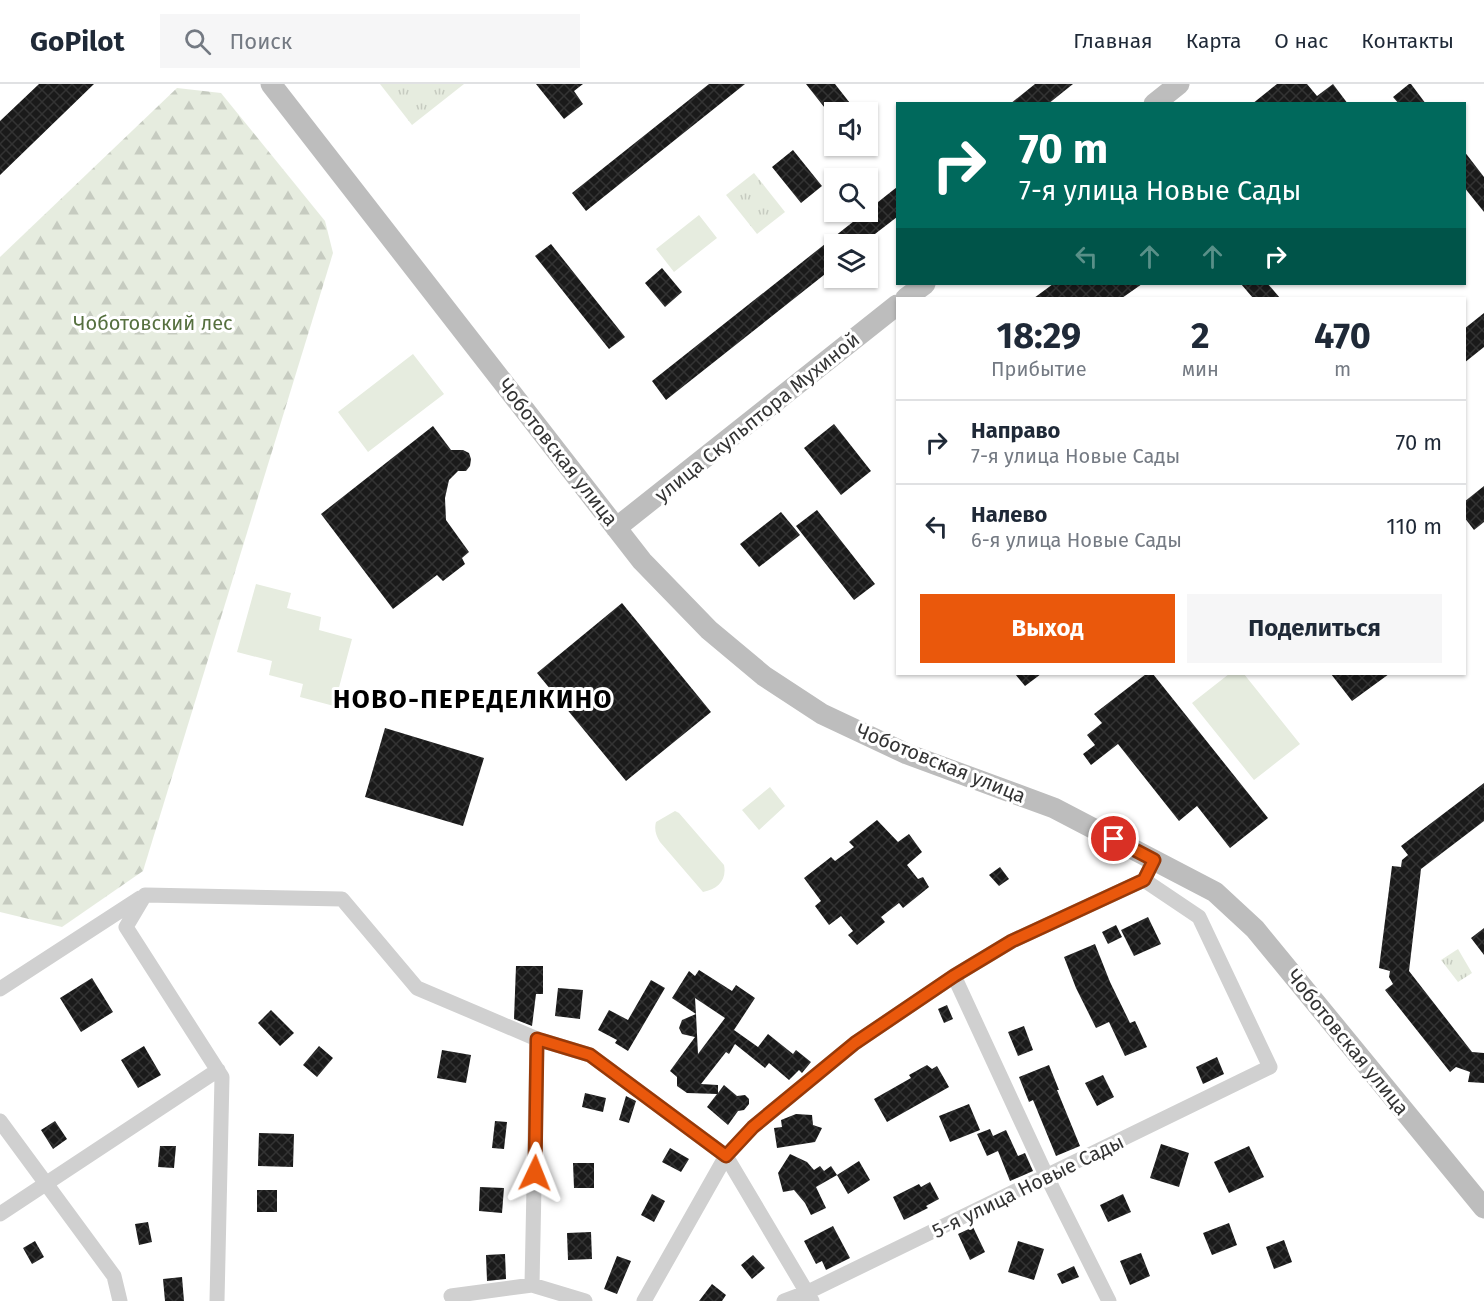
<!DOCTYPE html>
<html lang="ru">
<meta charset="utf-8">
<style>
:root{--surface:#fff;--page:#f6f6f7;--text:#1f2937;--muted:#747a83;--line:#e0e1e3;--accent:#ea580c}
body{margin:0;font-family:"Fira Sans",sans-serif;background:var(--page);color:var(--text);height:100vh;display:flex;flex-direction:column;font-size:22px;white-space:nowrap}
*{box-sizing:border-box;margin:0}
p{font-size:20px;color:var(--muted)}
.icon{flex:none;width:33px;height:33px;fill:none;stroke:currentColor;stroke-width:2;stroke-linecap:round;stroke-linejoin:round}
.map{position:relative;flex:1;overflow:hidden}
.details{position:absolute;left:896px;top:213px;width:570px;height:378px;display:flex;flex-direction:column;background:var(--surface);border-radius:0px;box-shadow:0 2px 4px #0004}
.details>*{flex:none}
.hud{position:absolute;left:896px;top:18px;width:570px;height:183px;border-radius:0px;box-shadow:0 2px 4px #0004;background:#00695c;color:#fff;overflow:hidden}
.buttons{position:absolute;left:824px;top:18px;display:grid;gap:12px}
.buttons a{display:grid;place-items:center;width:54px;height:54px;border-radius:0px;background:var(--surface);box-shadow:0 2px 4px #0004;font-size:30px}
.pin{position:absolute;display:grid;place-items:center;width:51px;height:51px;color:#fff;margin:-26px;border:3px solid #fff;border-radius:50%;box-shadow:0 2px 6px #0007}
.me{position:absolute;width:66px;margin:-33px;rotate:2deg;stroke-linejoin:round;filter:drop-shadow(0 0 4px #0008)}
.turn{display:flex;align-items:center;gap:21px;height:126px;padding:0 24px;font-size:27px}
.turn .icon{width:78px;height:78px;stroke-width:2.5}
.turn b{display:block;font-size:42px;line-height:51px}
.lanes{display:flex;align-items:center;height:57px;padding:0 24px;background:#0003;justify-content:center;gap:30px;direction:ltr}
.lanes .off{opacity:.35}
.eta{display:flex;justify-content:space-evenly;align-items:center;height:102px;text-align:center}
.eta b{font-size:36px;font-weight:700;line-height:42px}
.button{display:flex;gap:12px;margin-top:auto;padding:12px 24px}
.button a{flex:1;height:69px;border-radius:0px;background:var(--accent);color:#fff;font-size:24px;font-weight:700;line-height:69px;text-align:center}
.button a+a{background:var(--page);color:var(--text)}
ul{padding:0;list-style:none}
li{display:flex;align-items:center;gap:18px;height:84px;padding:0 24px;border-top:2px solid var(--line)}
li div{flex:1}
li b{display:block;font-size:22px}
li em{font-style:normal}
header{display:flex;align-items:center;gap:36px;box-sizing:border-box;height:84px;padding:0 30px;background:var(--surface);border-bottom:2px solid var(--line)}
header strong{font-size:28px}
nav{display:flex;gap:33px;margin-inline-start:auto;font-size:21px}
.search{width:420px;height:54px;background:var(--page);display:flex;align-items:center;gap:15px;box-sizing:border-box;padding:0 21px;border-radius:0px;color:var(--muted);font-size:22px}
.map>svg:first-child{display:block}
</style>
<header>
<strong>GoPilot</strong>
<div class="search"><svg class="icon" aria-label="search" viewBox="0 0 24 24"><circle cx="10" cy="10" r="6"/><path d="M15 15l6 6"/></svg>Поиск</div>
<nav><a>Главная</a><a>Карта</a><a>О нас</a><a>Контакты</a></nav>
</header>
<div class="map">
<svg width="1484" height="1217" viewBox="0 0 1484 1217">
<defs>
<pattern id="grass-tufts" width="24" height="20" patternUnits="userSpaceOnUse" patternTransform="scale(1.5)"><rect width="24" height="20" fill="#e6ecdf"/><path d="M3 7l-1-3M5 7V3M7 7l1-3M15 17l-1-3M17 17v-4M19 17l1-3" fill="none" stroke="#c6cbc0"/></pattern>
<pattern id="forest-firs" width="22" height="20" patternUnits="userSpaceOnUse" patternTransform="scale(1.5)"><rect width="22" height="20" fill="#e6ecdf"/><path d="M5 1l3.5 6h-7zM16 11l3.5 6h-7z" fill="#c6cbc0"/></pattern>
<pattern id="building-cross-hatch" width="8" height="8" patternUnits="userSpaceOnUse" patternTransform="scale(1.5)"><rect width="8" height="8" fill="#1a1a1a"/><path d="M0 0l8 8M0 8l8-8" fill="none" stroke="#333"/></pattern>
</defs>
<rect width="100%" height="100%" fill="#fff"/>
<path fill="url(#grass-tufts)" d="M 380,0 L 464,0 L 412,41 Z
M 754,89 L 785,128 L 757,150 L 726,111 Z
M 1458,865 L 1472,889 L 1458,898 L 1441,876 Z"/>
<path fill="url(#forest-firs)" d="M 177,4 L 221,9 L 325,137 L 333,169 L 143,787 L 62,843 L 0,828 L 0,173 Z"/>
<path fill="#e6ecdf" d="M 699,131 L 717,154 L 674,188 L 656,165 Z
M 413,270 L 444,310 L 368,368 L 338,328 Z
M 256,500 L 291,509 L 287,524 L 321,533 L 319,546 L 352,555 L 334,622 L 300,613 L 303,600 L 269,591 L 272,577 L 237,568 Z
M 1229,590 L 1244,590 L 1300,660 L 1254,696 L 1192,619 Z
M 770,703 L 785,722 L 759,746 L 742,726 Z
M 675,727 L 679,729 L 724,781 C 727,796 718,805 703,808 L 660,758 C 656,751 654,746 656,738 Z"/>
<path fill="url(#building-cross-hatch)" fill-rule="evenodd" d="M 39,0 L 94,0 L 0,91 L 0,37 Z
M 536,0 L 583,0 L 574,7 L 583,20 L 564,35 Z
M 709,0 L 745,0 L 586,127 L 572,109 Z
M 806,0 L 835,0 L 857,28 L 828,28 Z
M 1035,0 L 1073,0 L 1048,20 L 1010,20 Z
M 1277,0 L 1307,0 L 1317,12 L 1333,0 L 1348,20 L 1252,20 Z
M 1409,0 L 1411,0 L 1426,20 L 1399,20 L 1393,13 Z
M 793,66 L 822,102 L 801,119 L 772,83 Z
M 1464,67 L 1484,93 L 1484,128 L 1464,103 Z
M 897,103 L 897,133 L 862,160 L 834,160 L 834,183 L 666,316 L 652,297 Z
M 551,160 L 625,253 L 609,265 L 535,172 Z
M 662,184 L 682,208 L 665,223 L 645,199 Z
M 1053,200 L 1142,200 L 1122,214 L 1034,214 Z
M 1241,200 L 1268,200 L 1280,214 L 1253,214 Z
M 1484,229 L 1484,263 L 1464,279 L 1464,245 Z
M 834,340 L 871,387 L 841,411 L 804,364 Z
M 433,342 L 451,366 L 463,366 L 469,369 L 471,375 L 470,382 L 466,387 L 458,387 L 449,396 L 445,414 L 446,436 L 469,468 L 462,474 L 465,480 L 443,497 L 437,491 L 393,525 L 321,430 Z
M 1484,402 L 1484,438 L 1474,446 L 1464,433 L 1464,418 Z
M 817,426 L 875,500 L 854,516 L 796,442 Z
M 781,428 L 800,451 L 759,483 L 740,460 Z
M 622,519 L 711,628 L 626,697 L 537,589 Z
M 1015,590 L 1041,590 L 1025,602 Z
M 1146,590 L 1153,590 L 1268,734 L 1230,764 L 1197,722 L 1179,737 L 1118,660 L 1091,681 L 1083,670 L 1095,661 L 1087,651 L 1102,639 L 1094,630 Z
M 1331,590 L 1389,590 L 1352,617 Z
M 385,644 L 484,674 L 463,742 L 365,713 Z
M 1484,699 L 1484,737 L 1421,785 L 1409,887 L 1472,968 L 1484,969 L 1484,999 L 1468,998 L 1470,988 L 1456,983 L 1450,988 L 1385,906 L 1393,900 L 1389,893 L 1390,887 L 1379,884 L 1392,782 L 1401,783 L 1402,776 L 1408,771 L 1401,762 Z
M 877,736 L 898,758 L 909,750 L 922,768 L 907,781 L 918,795 L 923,793 L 929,803 L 903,824 L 899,819 L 881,833 L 885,838 L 857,861 L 848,851 L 853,847 L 841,832 L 829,841 L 815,822 L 821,817 L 804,794 L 831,773 L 835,777 L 854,763 L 849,758 Z
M 1000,783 L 1009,795 L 999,802 L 989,791 Z
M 1148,833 L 1161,860 L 1134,872 L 1121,846 Z
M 1116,841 L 1122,853 L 1108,860 L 1102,848 Z
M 1484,844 L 1484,871 L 1471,854 Z
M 1095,860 L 1110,898 L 1130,939 L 1135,937 L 1147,963 L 1125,972 L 1109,938 L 1096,944 L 1076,904 L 1064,873 Z
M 516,882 L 543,882 L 543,910 L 536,910 L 532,942 L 514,935 Z
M 699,886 L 732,907 L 736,901 L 755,914 L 734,946 L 758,963 L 768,950 L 793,970 L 796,966 L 811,978 L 802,989 L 799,986 L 789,996 L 769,979 L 765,984 L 735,960 L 729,970 L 726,968 L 701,1000 L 718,1001 L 718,1009 L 724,1001 L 737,1012 L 745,1011 L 749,1015 L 749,1020 L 744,1026 L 738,1027 L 728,1041 L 707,1023 L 717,1010 L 687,1009 L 677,1002 L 677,993 L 670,987 L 695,953 L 682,950 L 679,944 L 682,936 L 696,930 L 672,914 L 689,887 L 695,892 ZM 695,914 L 725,934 L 698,970 L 696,930 Z
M 92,894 L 113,928 L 81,948 L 60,914 Z
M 651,896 L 665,904 L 628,967 L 615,959 L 617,956 L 598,946 L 609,926 L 628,936 Z
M 558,904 L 583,906 L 580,935 L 555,932 Z
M 947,921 L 953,935 L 944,939 L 938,925 Z
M 271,926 L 294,949 L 280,962 L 258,939 Z
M 1024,942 L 1033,966 L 1018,972 L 1008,948 Z
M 144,962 L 161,991 L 138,1004 L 121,976 Z
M 319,962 L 333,974 L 317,993 L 303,981 Z
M 442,966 L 471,971 L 466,999 L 437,994 Z
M 1217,973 L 1224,990 L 1203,1000 L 1196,983 Z
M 927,981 L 932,985 L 937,982 L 949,1003 L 887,1038 L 874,1015 L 911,994 L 909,991 Z
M 1049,981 L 1059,1006 L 1057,1006 L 1080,1062 L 1056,1072 L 1033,1016 L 1029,1018 L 1019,993 Z
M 1103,991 L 1114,1013 L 1097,1022 L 1085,999 Z
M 585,1009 L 606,1014 L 603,1028 L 582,1023 Z
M 626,1012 L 636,1017 L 629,1039 L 619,1036 Z
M 969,1020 L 980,1046 L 950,1058 L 939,1032 Z
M 796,1030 L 812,1031 L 813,1041 L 822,1044 L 815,1058 L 777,1064 L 774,1044 L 782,1043 L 781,1036 Z
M 55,1037 L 67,1055 L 53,1065 L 41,1046 Z
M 495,1037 L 507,1038 L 504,1065 L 492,1064 Z
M 990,1045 L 993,1052 L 1006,1046 L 1018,1072 L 1025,1069 L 1033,1087 L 1010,1097 L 998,1067 L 987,1072 L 977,1050 Z
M 259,1049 L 294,1050 L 293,1083 L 258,1082 Z
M 1161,1060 L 1189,1069 L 1179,1103 L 1150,1094 Z
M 160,1062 L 176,1062 L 174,1084 L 158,1083 Z
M 1249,1062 L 1264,1093 L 1229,1109 L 1214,1078 Z
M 670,1064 L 689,1075 L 681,1088 L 662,1078 Z
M 790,1070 L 807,1078 L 814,1086 L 820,1082 L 824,1087 L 831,1082 L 837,1091 L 816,1103 L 826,1124 L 811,1131 L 805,1119 L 794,1106 L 783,1108 L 778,1089 Z
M 859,1077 L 870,1096 L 848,1110 L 837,1091 Z
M 573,1079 L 594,1079 L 594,1104 L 574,1104 Z
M 930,1098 L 939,1115 L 926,1122 L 928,1124 L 904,1136 L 893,1113 L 919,1100 L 921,1103 Z
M 480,1103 L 504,1104 L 502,1129 L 479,1127 Z
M 257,1106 L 277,1106 L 277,1128 L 257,1128 Z
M 652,1110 L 665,1117 L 654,1138 L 641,1131 Z
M 1123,1110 L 1131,1128 L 1108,1138 L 1100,1121 Z
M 148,1138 L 152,1158 L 139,1161 L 135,1140 Z
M 1229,1139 L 1237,1161 L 1212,1171 L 1203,1149 Z
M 833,1142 L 850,1174 L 826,1186 L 822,1177 L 816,1180 L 804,1157 Z
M 973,1143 L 985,1168 L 970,1176 L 958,1150 Z
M 591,1148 L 592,1175 L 568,1176 L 567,1149 Z
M 1284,1156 L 1292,1178 L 1274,1185 L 1266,1163 Z
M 35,1157 L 44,1173 L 32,1180 L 23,1164 Z
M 1018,1157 L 1044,1165 L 1034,1196 L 1008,1188 Z
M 1141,1169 L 1150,1192 L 1130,1201 L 1120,1177 Z
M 505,1170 L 506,1195 L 487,1197 L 486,1171 Z
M 753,1171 L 765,1184 L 752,1195 L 741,1181 Z
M 617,1172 L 631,1177 L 617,1210 L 604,1205 Z
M 1074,1182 L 1079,1193 L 1062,1200 L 1057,1190 Z
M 182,1193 L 184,1217 L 165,1217 L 163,1195 Z
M 712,1200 L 726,1211 L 722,1217 L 699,1217 Z"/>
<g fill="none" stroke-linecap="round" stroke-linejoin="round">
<path stroke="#d0d0d0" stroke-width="15" d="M 145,811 L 342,815 L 417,904 L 537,955 L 590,971 L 726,1072 L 812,1217
M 145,811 L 126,843 L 222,993 L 217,1217
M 954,892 L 1047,1093 L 1109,1217
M 0,905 L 140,814
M 0,1037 L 114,1192 L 120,1217
M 0,1130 L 218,986
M 532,1201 L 537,955
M 451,1212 L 532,1201 L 585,1217
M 644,1217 L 726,1072 L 753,1043 L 855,959 L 954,892 L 1012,857 L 1144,796 L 1154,776
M 784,1217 L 808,1208 L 1270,983 L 1199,833 L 1144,796"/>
<path stroke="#bdbdbd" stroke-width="21" d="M 271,0 L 642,477 L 709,546 L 764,592 L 822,630 L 907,670 L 1054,724 L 1215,808 L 1255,845 L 1484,1124
M 1154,20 L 1179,0
M 906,214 L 925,200
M 616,444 L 897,221"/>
</g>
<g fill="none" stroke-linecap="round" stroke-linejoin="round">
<defs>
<path id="route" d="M 535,1089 L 537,955 L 590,971 L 726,1072 L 753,1043 L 855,959 L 954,892 L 1012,857 L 1144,796 L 1154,776 L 1114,755"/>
</defs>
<use href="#route" stroke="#983908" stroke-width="15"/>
<use href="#route" stroke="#ea580c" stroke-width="10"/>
</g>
<g text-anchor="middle" stroke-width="6" stroke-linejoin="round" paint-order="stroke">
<g font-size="20" fill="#56703f" stroke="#fff">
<text x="153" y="246">Чоботовский лес</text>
</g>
<g font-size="20" fill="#333" stroke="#fff">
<text transform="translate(757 333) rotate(-39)" y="7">улица Скульптора Мухиной</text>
<text transform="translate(558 368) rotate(52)" y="7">Чоботовская улица</text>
<text transform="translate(941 679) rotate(22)" y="7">Чоботовская улица</text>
<text transform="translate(1348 958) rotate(51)" y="7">Чоботовская улица</text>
<text transform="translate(1028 1102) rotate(-26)" y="7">5-я улица Новые Сады</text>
</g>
<g font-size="26" font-weight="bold" letter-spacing="1.5" fill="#000" stroke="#fff">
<text x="473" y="624">НОВО-ПЕРЕДЕЛКИНО</text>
</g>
</g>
</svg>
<div class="buttons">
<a><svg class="icon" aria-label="sound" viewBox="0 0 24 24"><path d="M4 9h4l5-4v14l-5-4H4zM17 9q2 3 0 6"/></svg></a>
<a><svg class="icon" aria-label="search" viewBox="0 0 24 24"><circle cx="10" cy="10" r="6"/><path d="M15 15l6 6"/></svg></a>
<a><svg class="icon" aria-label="layers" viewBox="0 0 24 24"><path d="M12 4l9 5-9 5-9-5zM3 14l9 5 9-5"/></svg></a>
</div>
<div class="pin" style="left:1114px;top:755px;background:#d93025"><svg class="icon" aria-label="arrive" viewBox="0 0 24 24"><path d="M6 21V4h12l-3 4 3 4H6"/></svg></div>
<svg class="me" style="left:535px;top:1089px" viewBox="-20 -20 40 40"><path d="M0-17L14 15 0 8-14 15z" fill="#ea580c" stroke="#fff" stroke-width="4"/></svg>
<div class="hud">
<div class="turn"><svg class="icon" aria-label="right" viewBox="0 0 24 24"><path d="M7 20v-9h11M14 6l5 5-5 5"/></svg><div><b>70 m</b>7-я улица Новые Сады</div></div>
<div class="lanes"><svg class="icon off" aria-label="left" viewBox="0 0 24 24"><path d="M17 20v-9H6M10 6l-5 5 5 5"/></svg><svg class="icon off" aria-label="ahead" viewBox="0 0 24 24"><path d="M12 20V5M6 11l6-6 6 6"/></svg><svg class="icon off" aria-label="ahead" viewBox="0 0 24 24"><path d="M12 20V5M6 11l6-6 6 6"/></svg><svg class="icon" aria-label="right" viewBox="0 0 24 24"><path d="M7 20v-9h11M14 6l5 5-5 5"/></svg></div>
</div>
<section class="details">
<div class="eta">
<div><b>18:29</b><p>Прибытие</p></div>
<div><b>2</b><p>мин</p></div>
<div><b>470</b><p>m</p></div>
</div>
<ul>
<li><svg class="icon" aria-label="right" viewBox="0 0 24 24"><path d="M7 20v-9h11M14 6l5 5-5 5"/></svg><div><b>Направо</b><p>7-я улица Новые Сады</p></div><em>70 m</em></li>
<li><svg class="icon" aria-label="left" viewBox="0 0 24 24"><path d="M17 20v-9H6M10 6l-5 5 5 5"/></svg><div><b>Налево</b><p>6-я улица Новые Сады</p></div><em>110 m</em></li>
</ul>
<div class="button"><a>Выход</a><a>Поделиться</a></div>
</section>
</div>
